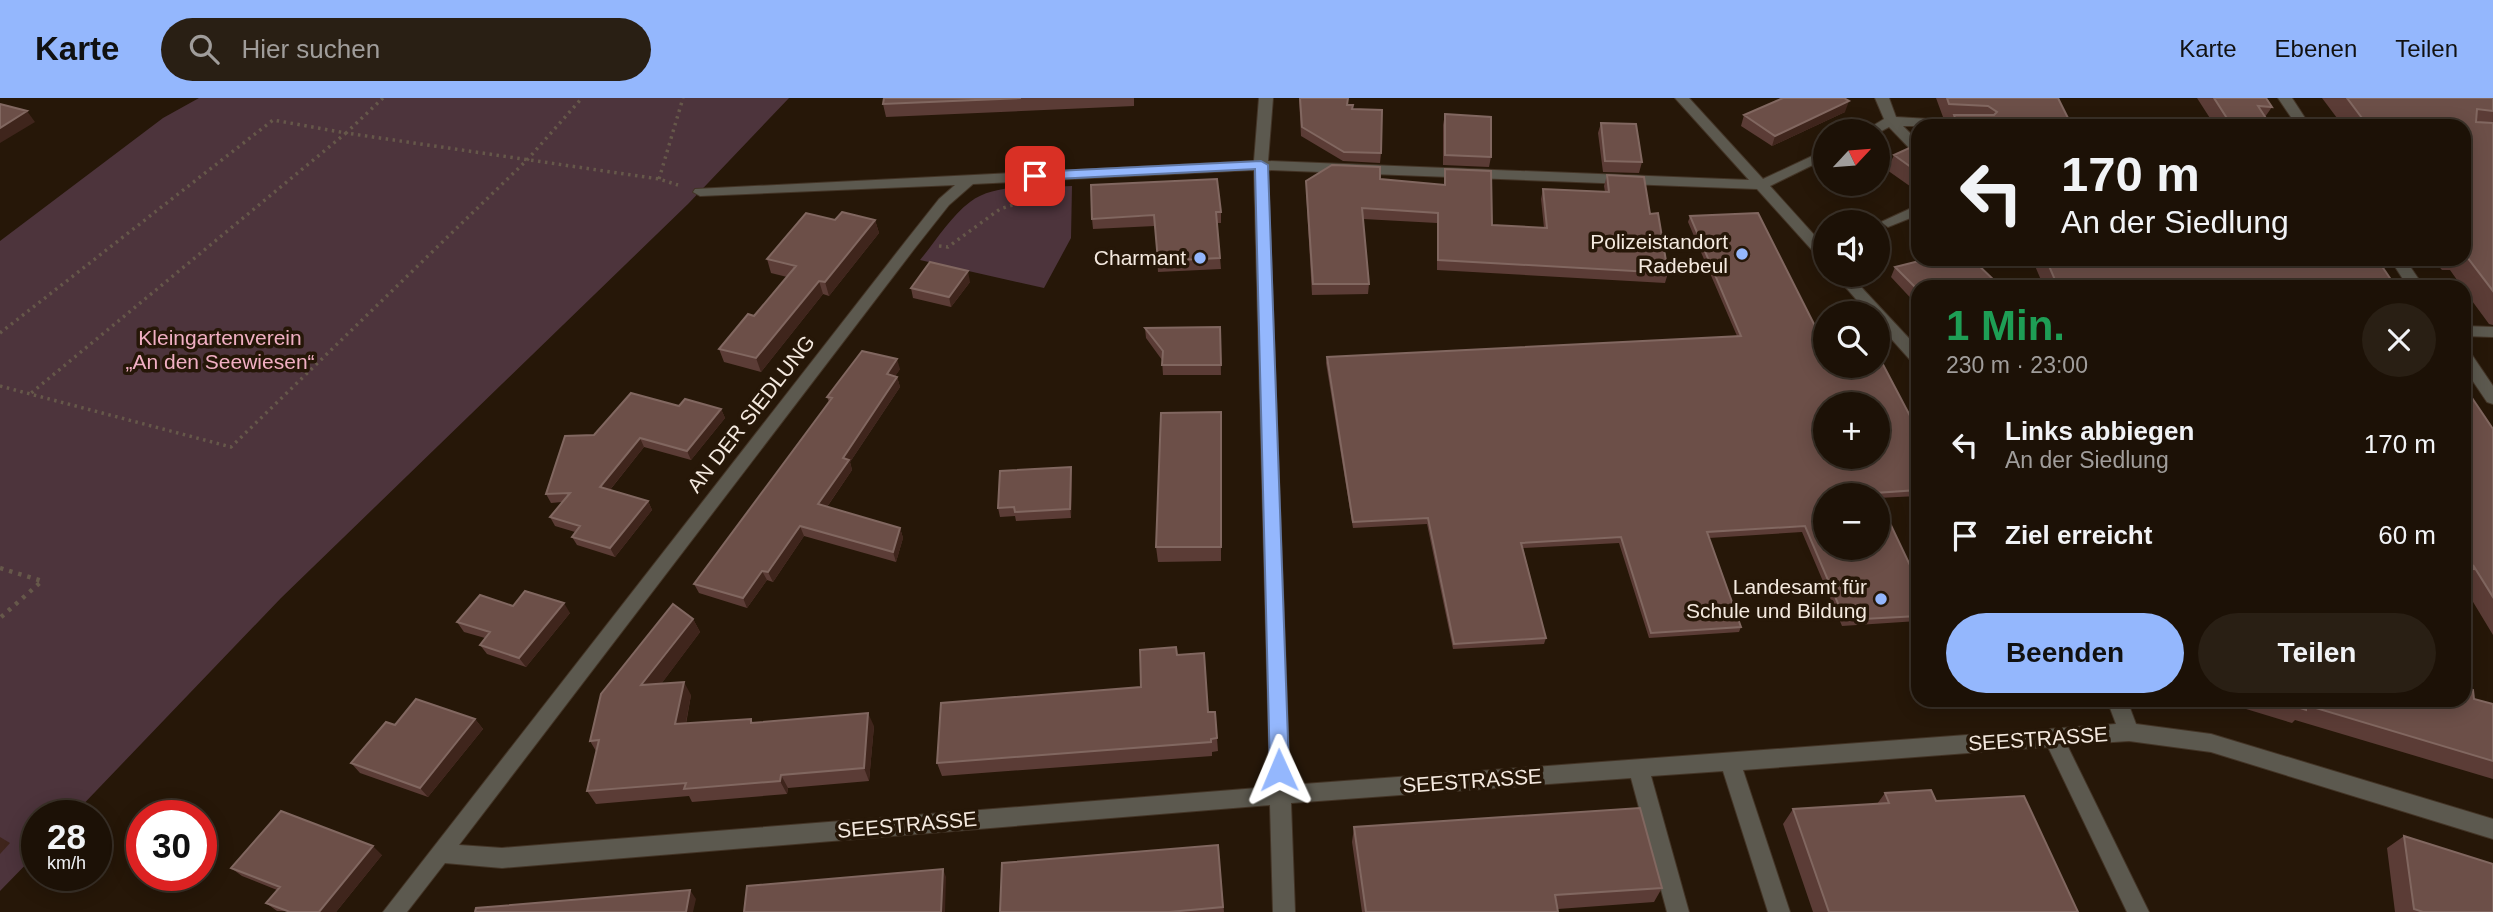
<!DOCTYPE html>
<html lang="de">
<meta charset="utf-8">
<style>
:root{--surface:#1c1106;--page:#291f14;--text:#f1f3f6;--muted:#a09d9b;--line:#3a3128;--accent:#94b7fd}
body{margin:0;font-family:Arial,sans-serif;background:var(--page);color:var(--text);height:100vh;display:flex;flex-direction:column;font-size:26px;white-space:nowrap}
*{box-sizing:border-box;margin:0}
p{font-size:23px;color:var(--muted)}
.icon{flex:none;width:38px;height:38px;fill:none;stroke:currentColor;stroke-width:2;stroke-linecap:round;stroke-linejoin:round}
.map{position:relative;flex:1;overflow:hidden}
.panel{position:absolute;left:1911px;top:182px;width:560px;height:427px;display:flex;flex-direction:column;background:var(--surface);border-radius:21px;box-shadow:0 4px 18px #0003,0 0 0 2px var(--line)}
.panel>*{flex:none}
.guide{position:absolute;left:1911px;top:21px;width:560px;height:147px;border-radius:21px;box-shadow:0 4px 18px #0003,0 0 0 2px var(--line);background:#1c1106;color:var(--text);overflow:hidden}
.needle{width:46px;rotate:64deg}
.buttons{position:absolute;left:1813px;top:21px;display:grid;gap:14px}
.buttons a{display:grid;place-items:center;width:77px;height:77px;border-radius:50%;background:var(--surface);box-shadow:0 4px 18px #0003,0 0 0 2px var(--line);font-size:35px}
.speed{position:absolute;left:21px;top:702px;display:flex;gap:14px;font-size:35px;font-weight:700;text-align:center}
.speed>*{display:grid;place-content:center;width:91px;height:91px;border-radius:50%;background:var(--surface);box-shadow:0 4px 18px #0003,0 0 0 2px var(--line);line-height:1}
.speed small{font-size:18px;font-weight:400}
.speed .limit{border:10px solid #d22;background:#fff;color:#111}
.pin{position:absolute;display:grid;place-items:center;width:60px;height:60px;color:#fff;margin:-30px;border-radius:14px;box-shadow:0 4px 10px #0006}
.me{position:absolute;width:77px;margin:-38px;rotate:359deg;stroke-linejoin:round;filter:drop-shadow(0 0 5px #0008)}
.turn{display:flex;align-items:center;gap:24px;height:147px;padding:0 35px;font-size:32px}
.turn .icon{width:91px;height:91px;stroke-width:2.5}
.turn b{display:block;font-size:49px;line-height:60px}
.round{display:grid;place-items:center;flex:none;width:74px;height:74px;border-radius:37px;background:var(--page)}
.head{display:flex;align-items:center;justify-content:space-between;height:119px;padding:0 35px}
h1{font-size:42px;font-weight:700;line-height:52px;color:#1e9e55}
.action{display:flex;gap:14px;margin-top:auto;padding:14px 35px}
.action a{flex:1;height:80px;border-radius:42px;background:var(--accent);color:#111;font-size:28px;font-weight:700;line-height:80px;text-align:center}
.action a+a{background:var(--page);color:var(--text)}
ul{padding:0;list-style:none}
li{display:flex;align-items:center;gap:21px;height:91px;padding:0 35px}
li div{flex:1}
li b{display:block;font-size:26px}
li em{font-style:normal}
header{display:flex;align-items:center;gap:42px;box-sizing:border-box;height:98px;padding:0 35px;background:var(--accent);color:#111}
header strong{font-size:33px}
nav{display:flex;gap:38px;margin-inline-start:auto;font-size:24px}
.search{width:490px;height:63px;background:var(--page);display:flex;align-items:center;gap:18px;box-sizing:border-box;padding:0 24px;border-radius:38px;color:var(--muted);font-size:26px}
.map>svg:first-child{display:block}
</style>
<header>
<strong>Karte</strong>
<div class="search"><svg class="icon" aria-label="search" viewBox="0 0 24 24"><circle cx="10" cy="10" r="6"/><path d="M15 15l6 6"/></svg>Hier suchen</div>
<nav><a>Karte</a><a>Ebenen</a><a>Teilen</a></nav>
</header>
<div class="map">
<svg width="2493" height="814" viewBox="0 0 2493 814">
<rect width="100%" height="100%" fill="#261708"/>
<path fill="#4d343c" d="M 199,0 L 789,0 L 688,106 L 281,500 L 73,717 L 37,718 L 37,755 L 0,793 L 0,143 L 163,20 Z
M 1072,88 L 1071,140 L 1044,190 L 920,162 C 935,144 951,118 970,104 C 996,84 1041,90 1072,88 Z"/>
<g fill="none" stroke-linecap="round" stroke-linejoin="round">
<defs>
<path id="minor" d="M 1259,0 L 1273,0 L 1268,63 L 1749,82 L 1675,0 L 1689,0 L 1763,81 L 1825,52 L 1825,61 L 1770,88 L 1825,149 L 1825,163 L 1820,161 L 1757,91 L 1268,72 L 1290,687 L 2116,626 L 2107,602 L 2127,602 L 2136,626 L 2211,636 L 2493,721 L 2493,741 L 2211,654 L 2129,643 L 2067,647 L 2149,814 L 2127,814 L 2048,649 L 1743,672 L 1790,814 L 1768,814 L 1723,673 L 1651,678 L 1689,814 L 1667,814 L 1631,680 L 1291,705 L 1295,814 L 1273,814 L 1270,707 L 502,770 L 445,765 L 407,814 L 383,814 L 905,144 L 939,101 L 955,87 L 700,98 L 693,94 L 695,91 L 1254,63 ZM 1254,72 L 1270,689 L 502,750 L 459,747 L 915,150 L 949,107 L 973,86 Z
M 1875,0 L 1889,0 L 1896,19 L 1981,24 L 1988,28 L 1903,28 L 1918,43 L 1918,55 L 1913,54 L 1889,29 L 1878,35 L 1864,33 L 1884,21 Z
M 2278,0 L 2292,0 L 2307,23 L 2325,24 L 2332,28 L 2297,28 Z
M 1918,107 L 1918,117 L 1888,129 L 1881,124 Z
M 2390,161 L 2405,161 L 2424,189 L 2408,189 Z
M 1835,177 L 1850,177 L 1918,250 L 1918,266 L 1912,264 L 1878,226 L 1878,215 L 1868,215 Z
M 2464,228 L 2493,229 L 2493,239 L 2464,238 Z
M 2464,252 L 2470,254 L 2493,288 L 2493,306 L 2487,304 L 2464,270 Z"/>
</defs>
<use href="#minor" stroke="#433426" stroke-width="2"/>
<path stroke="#66584a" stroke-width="3.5" stroke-dasharray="2.5 4.5" stroke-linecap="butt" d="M 383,0 L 346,35 L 659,81 L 678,87
M 659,81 L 683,0
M 939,148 L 948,149 L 1000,111 L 1025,103
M 0,235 L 273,22 L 346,35 L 30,296
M 0,288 L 231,349 L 527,62 L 582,0"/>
<path stroke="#66584a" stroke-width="4.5" stroke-dasharray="3.5 6" stroke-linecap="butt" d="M 0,470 L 42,483 L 0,520"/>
<use href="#minor" fill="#5c594f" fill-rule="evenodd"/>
</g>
<path fill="#5b3c36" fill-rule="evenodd" d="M 884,0 L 1134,0 L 1134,8 L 886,19 L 883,6 Z
M 1299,0 L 1348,0 L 1347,7 L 1352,11 L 1381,55 L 1380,65 L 1343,63 L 1301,38 Z
M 1936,0 L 2058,0 L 2072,28 L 1949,28 L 1953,20 L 1943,19 Z
M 2197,0 L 2266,0 L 2272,9 L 2265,19 L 2271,28 L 2215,28 Z
M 2322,0 L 2493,0 L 2493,227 L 2489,226 L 2464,192 L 2464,189 L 2462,189 L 2450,172 L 2442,172 L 2432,161 L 2464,161 L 2464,28 L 2343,28 Z
M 1845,14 L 1772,48 L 1741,28 L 1744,17 Z
M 1445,16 L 1491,59 L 1489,69 L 1443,67 L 1443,27 Z
M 1601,25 L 1642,64 L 1639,75 L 1603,74 L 1598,35 Z
M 1918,46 L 1918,89 L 1914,91 L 1887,72 L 1894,57 Z
M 1445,71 L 1492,127 L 1544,130 L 1541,101 L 1543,91 L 1605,94 L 1604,88 L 1607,77 L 1650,116 L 1668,175 L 1665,185 L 1437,172 L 1437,125 L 1363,121 L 1369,186 L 1368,196 L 1312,197 L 1306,93 L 1306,83 L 1380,81 L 1444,87 Z
M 1221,114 L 1221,125 L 1217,125 L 1221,171 L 1158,174 L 1155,128 L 1093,131 L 1092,121 Z
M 1690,118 L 1818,234 L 1918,333 L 1918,398 L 1878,400 L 1918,484 L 1918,523 L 1842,528 L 1802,434 L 1709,440 L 1741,529 L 1739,534 L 1649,540 L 1619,445 L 1523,450 L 1546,540 L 1544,546 L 1453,551 L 1427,426 L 1353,430 L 1326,265 L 1327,259 L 1737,238 L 1688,124 ZM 1825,397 L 1878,397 L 1878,450 Z
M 835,122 L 875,122 L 879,135 L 829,198 L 823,196 L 761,274 L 724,264 L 719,251 L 754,218 L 787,179 L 771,175 L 767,161 Z
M 2032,161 L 2377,161 L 2396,189 L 2044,189 Z
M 1895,169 L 1998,186 L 1997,189 L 1918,189 L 1918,208 L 1891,179 Z
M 970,184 L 951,209 L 913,200 L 911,190 Z
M 1220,229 L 1221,277 L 1163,277 L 1162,262 L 1146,240 L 1145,230 Z
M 900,271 L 895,278 L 897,279 L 900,289 L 850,364 L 852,372 L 827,409 L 900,430 L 903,440 L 896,464 L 804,438 L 773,484 L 767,482 L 747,510 L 699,495 L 694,486 L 829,304 L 827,299 Z
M 2464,288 L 2493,331 L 2493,537 L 2464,489 Z
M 679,308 L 721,311 L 725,320 L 691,362 L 644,349 L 610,392 L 648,403 L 652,412 L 615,459 L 577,447 L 572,439 L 575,434 L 555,428 L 550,419 L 562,404 L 551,405 L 546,396 L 594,337 Z
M 1221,314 L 1221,463 L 1158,464 L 1156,449 Z
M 1071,369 L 1072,378 L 1071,420 L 1016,423 L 1015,418 L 1000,419 L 998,410 Z
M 513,508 L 570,515 L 526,569 L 487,556 L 480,547 L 485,540 L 464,534 L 457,524 Z
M 693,521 L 700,534 L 661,586 L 691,597 L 686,626 L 751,621 L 753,625 L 874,628 L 869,683 L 788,690 L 787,696 L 692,704 L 689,698 L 596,706 L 587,693 L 596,653 L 590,643 Z
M 1177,557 L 1208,614 L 1217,640 L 1218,653 L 1212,654 L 1212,658 L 942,678 L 937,665 L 1141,589 Z
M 2474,601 L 2493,606 L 2493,681 L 2295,622 L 2292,625 L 2233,607 L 2233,602 L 2464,602 Z
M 2212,602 L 2223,602 L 2219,606 Z
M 475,621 L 483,631 L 428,699 L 360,675 L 351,665 L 395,627 Z
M 1885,695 L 1936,703 L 2078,814 L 1813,814 L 1783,726 L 1793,711 L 1877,706 Z
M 1354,729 L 1662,790 L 1654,804 L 1558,811 L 1558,814 L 1362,814 L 1352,744 Z
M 2404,738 L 2493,814 L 2395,814 L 2387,750 Z
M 1218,747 L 1224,814 L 1000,814 Z
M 382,757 L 336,814 L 277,813 L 266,805 L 277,792 L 242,778 L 231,770 Z"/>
<path fill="#3f251c" d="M 1849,3 L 1845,14 L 1772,48 L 1775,38 Z
M 27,13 L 35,24 L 0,45 L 0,30 Z
M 875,122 L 879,135 L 829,198 L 825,184 Z
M 968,173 L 970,184 L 951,209 L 949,199 Z
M 819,183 L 823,196 L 761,274 L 756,260 Z
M 897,261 L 900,271 L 890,286 L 887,276 Z
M 897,279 L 900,289 L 850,364 L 852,372 L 822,416 L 818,406 L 843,360 Z
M 721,311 L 725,320 L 691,362 L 687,353 Z
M 640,340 L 644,349 L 605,398 L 600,389 Z
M 1071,369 L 1072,378 L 1071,420 L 1070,411 Z
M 648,403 L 652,412 L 615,459 L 610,450 Z
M 800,428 L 804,438 L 773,484 L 768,474 Z
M 900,430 L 903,440 L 896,464 L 893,454 Z
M 762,473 L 767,482 L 747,510 L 743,500 Z
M 564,505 L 570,515 L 526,569 L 519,560 Z
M 693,521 L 700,534 L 650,601 L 641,587 Z
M 684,584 L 691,597 L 683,640 L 675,626 Z
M 868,615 L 874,628 L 869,683 L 864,670 Z
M 475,621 L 483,631 L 428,699 L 420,690 Z
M 781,677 L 788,690 L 787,696 L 780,683 Z
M 0,739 L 10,745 L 0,756 Z
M 373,748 L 382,757 L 336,814 L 319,814 Z
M 943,771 L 946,779 L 945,814 L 941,814 Z
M 690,792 L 696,801 L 693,814 L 686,814 Z"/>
<path fill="#6c4f48" stroke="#816760" stroke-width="2" fill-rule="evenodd" d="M 884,0 L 1021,0 L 883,6 Z
M 1300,0 L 1348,0 L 1347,7 L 1353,7 L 1352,11 L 1382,12 L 1381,55 L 1344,54 L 1302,29 Z
M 1783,0 L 1844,0 L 1849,3 L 1775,38 L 1744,17 Z
M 1947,0 L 2058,0 L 2072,28 L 1958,28 L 1954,17 L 1994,17 L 1997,14 L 1988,8 L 1949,6 Z
M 2214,0 L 2266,0 L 2272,9 L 2258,8 L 2271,28 L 2232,28 Z
M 2347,0 L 2493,0 L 2493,13 L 2477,11 L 2476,24 L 2493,25 L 2493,193 L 2464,155 L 2464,28 L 2368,28 Z
M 0,6 L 27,13 L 0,30 Z
M 1445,16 L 1491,19 L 1491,59 L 1445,57 Z
M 1601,25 L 1636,26 L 1642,64 L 1605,63 Z
M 1918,46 L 1918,74 L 1894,57 Z
M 1332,67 L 1380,69 L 1380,81 L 1445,87 L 1445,71 L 1491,73 L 1492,127 L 1547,130 L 1543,91 L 1609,94 L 1607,77 L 1644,79 L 1650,116 L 1658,115 L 1668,175 L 1438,162 L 1438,115 L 1362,110 L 1369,186 L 1313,186 L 1306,83 Z
M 1217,81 L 1221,114 L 1216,114 L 1220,160 L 1158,163 L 1154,117 L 1092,121 L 1091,87 Z
M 842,114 L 875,122 L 825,184 L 819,183 L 756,260 L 719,251 L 748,216 L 754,218 L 796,168 L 767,161 L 806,115 L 835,122 Z
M 1758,115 L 1818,234 L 1825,234 L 1825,268 L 1878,268 L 1878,257 L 1918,333 L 1918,392 L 1875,395 L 1876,397 L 1825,397 L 1825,450 L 1878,450 L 1878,400 L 1918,484 L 1918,518 L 1845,522 L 1805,428 L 1707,434 L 1741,529 L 1651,535 L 1621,439 L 1521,445 L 1546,540 L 1454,546 L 1428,420 L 1353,424 L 1327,259 L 1741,238 L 1690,118 ZM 1825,306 L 1878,306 L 1878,359 L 1825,359 Z
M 1927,161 L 1972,161 L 1998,186 L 1986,189 L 1918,189 L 1918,192 L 1895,169 Z
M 2046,161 L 2377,161 L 2396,189 L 2363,189 L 2289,186 L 2291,189 L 2058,189 Z
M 930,164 L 968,173 L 949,199 L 911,190 Z
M 1220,229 L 1221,267 L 1162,267 L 1163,253 L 1145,230 Z
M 862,253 L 897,261 L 887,276 L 897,279 L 843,360 L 849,362 L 818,406 L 900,430 L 893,454 L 800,428 L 768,474 L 762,473 L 743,500 L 694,486 L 832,300 L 827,299 Z
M 2464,288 L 2493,331 L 2493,499 L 2473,467 L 2474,471 L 2464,470 L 2464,397 L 2470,397 L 2464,388 Z
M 631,295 L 679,308 L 685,301 L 721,311 L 687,353 L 640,340 L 600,389 L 648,403 L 610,450 L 572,439 L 580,428 L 550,419 L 570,395 L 546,396 L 565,338 L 594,337 Z
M 1221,314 L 1221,449 L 1156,449 L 1161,315 Z
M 1071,369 L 1070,411 L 1015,414 L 1014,409 L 998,410 L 1000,373 Z
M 525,493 L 564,505 L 519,560 L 480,547 L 490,534 L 457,524 L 480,497 L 513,508 Z
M 673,506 L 693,521 L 641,587 L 684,584 L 675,626 L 751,621 L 751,625 L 868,615 L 864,670 L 781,677 L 780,683 L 684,691 L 686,685 L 587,693 L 599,642 L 590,643 L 601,596 Z
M 1176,549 L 1177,557 L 1204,555 L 1208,614 L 1215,614 L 1217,640 L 1211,641 L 1211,644 L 937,665 L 941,605 L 1141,589 L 1140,552 Z
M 2464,589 L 2473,592 L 2474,601 L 2493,606 L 2493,663 L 2306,607 L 2306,612 L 2275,602 L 2464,602 Z
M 416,601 L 475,621 L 420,690 L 351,665 L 386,624 L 395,627 Z
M 1931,692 L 1936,703 L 2024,698 L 2078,814 L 1829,814 L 1793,711 L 1889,705 L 1885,695 Z
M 1640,710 L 1662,790 L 1555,797 L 1558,814 L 1366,814 L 1354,729 Z
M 281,713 L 373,748 L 319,814 L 290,814 L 266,805 L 280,789 L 231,770 Z
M 2404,738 L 2493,766 L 2493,814 L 2423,814 L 2414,811 Z
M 1218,747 L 1223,809 L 1169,814 L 1000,814 L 1002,765 Z
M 943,771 L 941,814 L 744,814 L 747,788 Z
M 690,792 L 686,814 L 475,814 L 476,810 Z"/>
<path fill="#94b7fd" stroke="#6077a4" stroke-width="2" d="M 1261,63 L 1268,67 L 1289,672 L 1286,677 L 1279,680 L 1273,677 L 1270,672 L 1255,71 L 1035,82 L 1028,78 L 1035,74 Z"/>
<g fill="#94b7fd" stroke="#261708" stroke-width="2.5">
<circle cx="1742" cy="156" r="7"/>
<circle cx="1200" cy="160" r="7"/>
<circle cx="1881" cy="501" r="7"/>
</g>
<g text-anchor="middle" stroke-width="7" stroke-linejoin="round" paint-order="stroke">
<g font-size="21" fill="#f4e9df" stroke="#261708" text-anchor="end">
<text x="1728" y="151">Polizeistandort<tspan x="1728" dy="24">Radebeul</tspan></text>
<text x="1186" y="167">Charmant</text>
<text x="1867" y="496">Landesamt für<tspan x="1867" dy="24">Schule und Bildung</tspan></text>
</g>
<g font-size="21" fill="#f1afc3" stroke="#261708">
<text x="220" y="247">Kleingartenverein<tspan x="220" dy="24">„An den Seewiesen“</tspan></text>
</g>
<g font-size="21" fill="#f4e9df" stroke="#261708">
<text transform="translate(751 316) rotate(-52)" y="7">AN DER SIEDLUNG</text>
<text transform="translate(2038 641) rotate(-4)" y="7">SEESTRASSE</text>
<text transform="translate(1472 683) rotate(-4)" y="7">SEESTRASSE</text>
<text transform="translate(907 727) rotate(-5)" y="7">SEESTRASSE</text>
</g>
</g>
</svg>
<div class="buttons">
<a><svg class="needle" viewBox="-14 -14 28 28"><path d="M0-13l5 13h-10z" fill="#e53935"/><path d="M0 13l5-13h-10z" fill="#a09d9b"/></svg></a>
<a><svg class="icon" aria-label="sound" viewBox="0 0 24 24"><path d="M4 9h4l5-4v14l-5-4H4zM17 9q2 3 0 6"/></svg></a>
<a><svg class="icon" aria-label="search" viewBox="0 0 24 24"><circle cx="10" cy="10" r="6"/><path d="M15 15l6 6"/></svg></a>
<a>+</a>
<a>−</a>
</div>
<div class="speed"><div>28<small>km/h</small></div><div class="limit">30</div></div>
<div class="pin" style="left:1035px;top:78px;background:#d93025"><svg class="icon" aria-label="arrive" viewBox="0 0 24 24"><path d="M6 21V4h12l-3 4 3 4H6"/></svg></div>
<svg class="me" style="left:1279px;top:672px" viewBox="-20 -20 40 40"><path d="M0-17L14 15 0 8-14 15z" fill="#94b7fd" stroke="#fff" stroke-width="4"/></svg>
<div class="guide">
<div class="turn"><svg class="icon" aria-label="left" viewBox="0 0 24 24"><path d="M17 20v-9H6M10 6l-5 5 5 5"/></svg><div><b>170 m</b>An der Siedlung</div></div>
</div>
<section class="panel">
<div class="head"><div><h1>1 Min.</h1><p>230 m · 23:00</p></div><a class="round"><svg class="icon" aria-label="close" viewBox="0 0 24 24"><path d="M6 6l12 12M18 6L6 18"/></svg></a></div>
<ul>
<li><svg class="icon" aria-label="left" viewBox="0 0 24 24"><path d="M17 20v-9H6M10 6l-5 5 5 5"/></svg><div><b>Links abbiegen</b><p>An der Siedlung</p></div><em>170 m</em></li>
<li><svg class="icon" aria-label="arrive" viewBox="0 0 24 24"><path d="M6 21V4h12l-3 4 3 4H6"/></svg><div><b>Ziel erreicht</b></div><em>60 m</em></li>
</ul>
<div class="action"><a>Beenden</a><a>Teilen</a></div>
</section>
</div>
